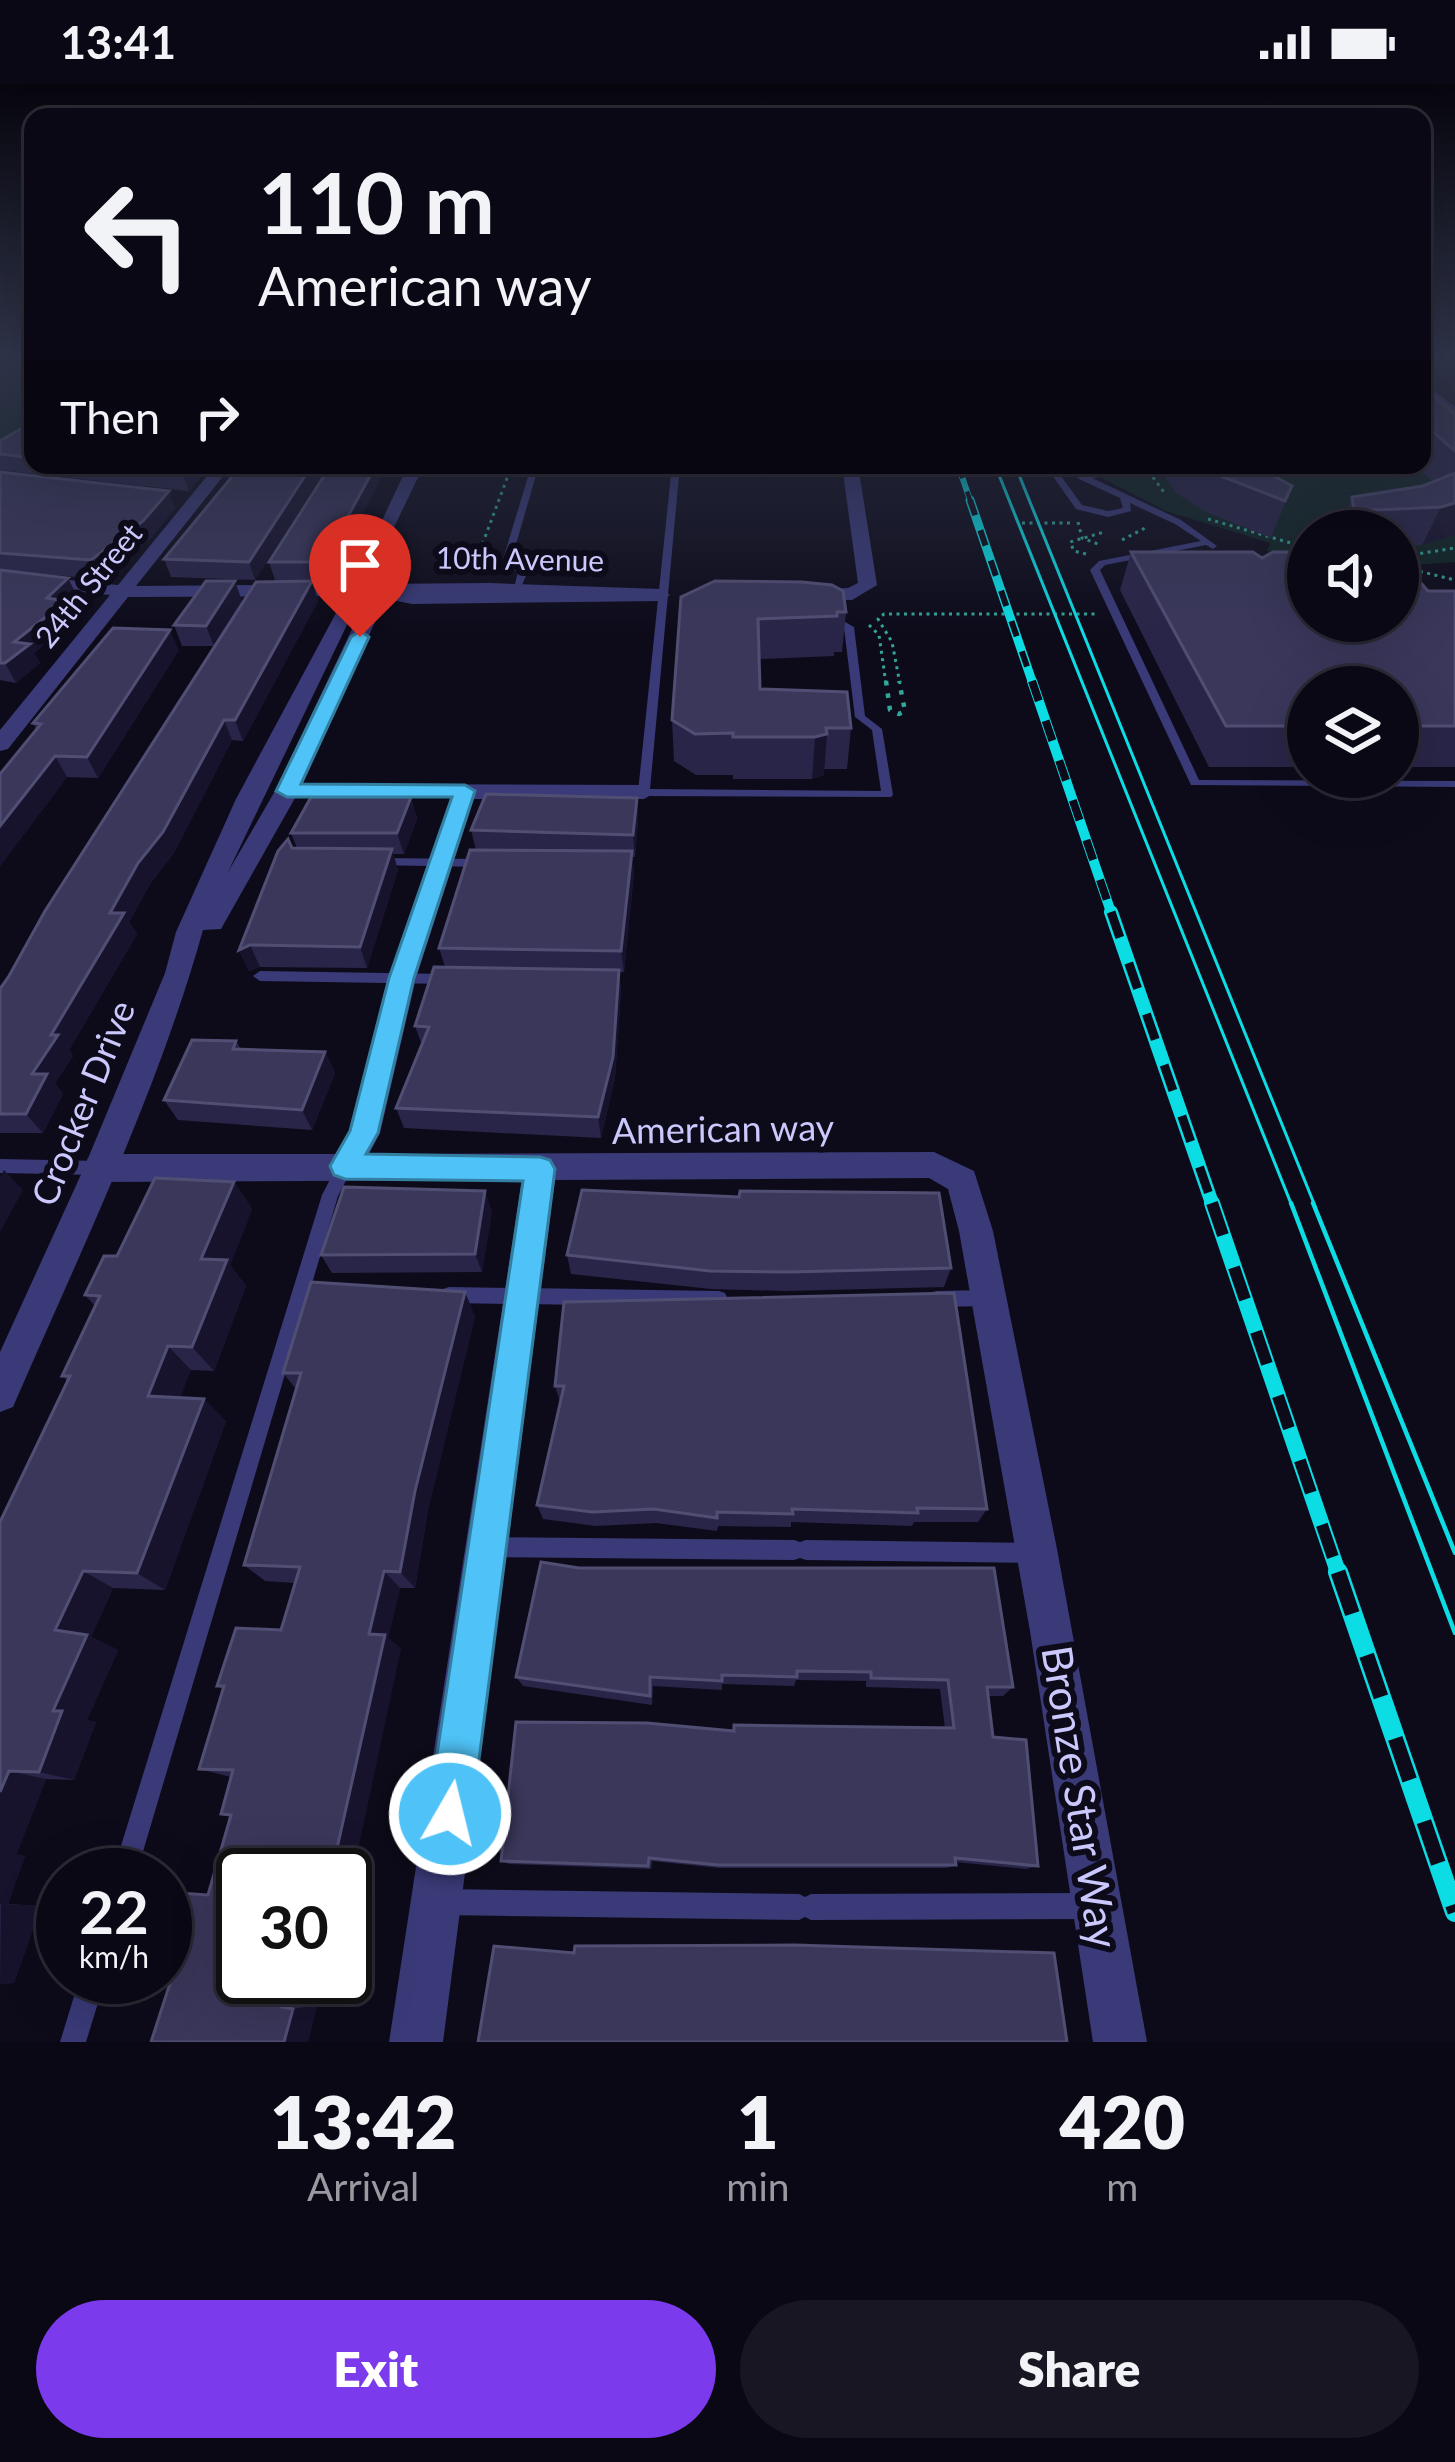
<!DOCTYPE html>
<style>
:root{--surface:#0a0814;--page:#181622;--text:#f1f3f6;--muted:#999aa0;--line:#2a2934;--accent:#7c3aed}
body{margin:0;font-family:Lato,sans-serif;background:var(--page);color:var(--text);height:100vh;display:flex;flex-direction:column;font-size:45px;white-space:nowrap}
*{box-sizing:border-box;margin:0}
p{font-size:39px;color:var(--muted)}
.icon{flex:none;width:66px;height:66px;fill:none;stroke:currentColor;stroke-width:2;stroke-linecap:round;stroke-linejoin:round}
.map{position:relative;height:1958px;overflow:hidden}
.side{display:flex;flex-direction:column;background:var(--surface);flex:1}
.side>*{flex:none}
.guide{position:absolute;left:24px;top:24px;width:1407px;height:366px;border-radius:24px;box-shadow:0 12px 48px #0002,0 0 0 3px var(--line);background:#0a0814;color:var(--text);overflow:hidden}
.controls{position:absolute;left:1287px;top:426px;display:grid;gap:24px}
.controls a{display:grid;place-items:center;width:132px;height:132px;border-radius:50%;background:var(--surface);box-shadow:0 12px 48px #0002,0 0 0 3px var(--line);font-size:60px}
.speed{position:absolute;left:36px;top:1764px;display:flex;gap:24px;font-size:60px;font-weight:700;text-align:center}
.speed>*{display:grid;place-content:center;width:156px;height:156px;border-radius:50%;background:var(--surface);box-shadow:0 12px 48px #0002,0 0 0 3px var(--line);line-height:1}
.speed small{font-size:30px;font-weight:400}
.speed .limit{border:6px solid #111;border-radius:18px;background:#fff;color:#111}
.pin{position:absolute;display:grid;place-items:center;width:102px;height:102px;color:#fff;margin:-123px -51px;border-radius:50% 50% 50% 0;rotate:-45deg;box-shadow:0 0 12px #0007}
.pin .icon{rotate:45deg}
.me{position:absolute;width:132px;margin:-66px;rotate:8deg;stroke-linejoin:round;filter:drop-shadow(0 0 9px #0008)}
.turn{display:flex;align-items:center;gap:42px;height:252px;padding:0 36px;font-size:54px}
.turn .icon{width:156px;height:156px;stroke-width:2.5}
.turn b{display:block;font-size:84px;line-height:102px}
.then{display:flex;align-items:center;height:114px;padding:0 36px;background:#0003;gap:24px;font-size:45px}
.eta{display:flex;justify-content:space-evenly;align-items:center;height:204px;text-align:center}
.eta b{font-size:72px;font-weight:800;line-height:84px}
.action{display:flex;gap:24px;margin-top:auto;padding:24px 36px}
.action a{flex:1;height:138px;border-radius:72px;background:var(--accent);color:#fff;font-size:48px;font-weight:800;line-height:138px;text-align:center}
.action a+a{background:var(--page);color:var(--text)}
.status{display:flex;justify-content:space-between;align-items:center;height:84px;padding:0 60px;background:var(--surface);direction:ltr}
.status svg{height:33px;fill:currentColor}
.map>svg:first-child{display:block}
</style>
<div class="status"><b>13:41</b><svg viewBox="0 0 49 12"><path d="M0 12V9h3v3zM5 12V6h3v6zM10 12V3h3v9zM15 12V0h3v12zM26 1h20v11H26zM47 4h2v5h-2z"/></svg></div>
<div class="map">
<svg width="1455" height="1958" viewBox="0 0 1455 1958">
<rect width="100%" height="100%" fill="#0d0b1a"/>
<path fill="#0f2422" d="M 0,274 L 33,274 L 33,343 L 0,362 Z
M 1455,363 L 1455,478 L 1398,482 L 1398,447 L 1308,447 L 1308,475 L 1267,467 L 1270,459 L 1166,427 L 1077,381 L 1422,381 Z"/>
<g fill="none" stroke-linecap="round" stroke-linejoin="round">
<path stroke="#32a698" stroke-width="3" stroke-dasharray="3 4.5" stroke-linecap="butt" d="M 1144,381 L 1166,411
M 1208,435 L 1308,464
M 1078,438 L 1082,454 L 1098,460
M 1022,439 L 1072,439
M 1122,456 L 1147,443
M 1086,470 L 1074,467 L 1070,458 L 1104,448
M 1398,473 L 1455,464
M 1398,482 L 1455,496
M 472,488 L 512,381
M 869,541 L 879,551 L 886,600
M 900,600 L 892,558 L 878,535 L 884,530 L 1095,530"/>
<path stroke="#32a698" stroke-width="4.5" stroke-dasharray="4.5 8" stroke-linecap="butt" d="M 886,597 L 890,626 L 899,630 L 905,627 L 899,597"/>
<path fill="#393a77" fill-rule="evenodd" d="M 1422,297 L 1455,323 L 1455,329 L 1422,302 Z
M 549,381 L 567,381 L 537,388 L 510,481 L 528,487 L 519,508 L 513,508 L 518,488 L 501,482 L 530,386 Z
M 672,381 L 680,381 L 650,705 L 881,707 L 872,646 L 855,633 L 844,544 L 824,533 L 822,531 L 827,528 L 854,543 L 865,632 L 882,645 L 893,711 L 891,713 L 644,712 L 638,708 Z
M 1045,381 L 1053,381 L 1082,421 L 1108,427 L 1123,424 L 1120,414 L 1079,395 L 1062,381 L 1071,381 L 1085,390 L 1119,387 L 1119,391 L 1092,394 L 1181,436 L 1217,462 L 1213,465 L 1206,461 L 1105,481 L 1100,486 L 1199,696 L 1455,697 L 1455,703 L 1191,701 L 1090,486 L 1099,477 L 1201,457 L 1175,440 L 1130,419 L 1131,427 L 1108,433 L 1076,425 Z
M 377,774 L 485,775 L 491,779 L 485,783 L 373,781 L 373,775 Z
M 260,887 L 448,890 L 455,895 L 448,900 L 260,897 L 253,892 Z
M 0,1075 L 100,1077 L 106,1079 L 108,1084 L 106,1089 L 100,1091 L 0,1089 Z
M 345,1076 L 351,1078 L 353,1083 L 338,1112 L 136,1791 L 112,1791 L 322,1111 L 339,1078 Z
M 449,1203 L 719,1207 L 725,1209 L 728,1215 L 725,1221 L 719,1223 L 449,1219 L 443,1217 L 440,1211 L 443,1205 Z
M 987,1206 L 993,1208 L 996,1214 L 993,1220 L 987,1222 L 936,1223 L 930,1221 L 927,1215 L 930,1209 L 936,1207 Z
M 491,1453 L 794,1456 L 800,1458 L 806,1456 L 1036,1459 L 1043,1462 L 1046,1469 L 1043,1476 L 1036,1479 L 806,1476 L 800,1474 L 794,1476 L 491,1473 L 484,1470 L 481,1463 L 484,1456 Z
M 442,1805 L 799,1810 L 805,1813 L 811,1810 L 1089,1809 L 1098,1813 L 1102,1822 L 1098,1831 L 1089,1835 L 811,1836 L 805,1833 L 799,1836 L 442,1831 L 433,1827 L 429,1818 L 433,1809 Z
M 80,1893 L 106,1893 L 86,1958 L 60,1958 Z"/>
<path fill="#393a77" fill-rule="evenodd" d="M 216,381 L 232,381 L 136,502 L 490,499 L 661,505 L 670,511 L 661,517 L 412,520 L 372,512 L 128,513 L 8,665 L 0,667 L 0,646 L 110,511 L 0,499 L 0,489 L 118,501 Z
M 842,381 L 858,381 L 877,501 L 852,516 L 800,515 L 800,507 L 848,504 L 858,499 Z
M 287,700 L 644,701 L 656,708 L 644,715 L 474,715 L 416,894 L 380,1049 L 369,1070 L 934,1068 L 974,1087 L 993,1147 L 1057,1465 L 1147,1958 L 1093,1958 L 1030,1547 L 959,1147 L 948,1105 L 929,1094 L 555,1096 L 443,1958 L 389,1958 L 522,1096 L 100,1098 L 88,1094 L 84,1084 L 88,1074 L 100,1070 L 336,1070 L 349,1047 L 388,894 L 451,714 L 279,712 L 275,707 Z"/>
<path fill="#393a77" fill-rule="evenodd" d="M 408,381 L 424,381 L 228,788 L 275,707 L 383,480 L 392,475 L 401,480 L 299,707 L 221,845 L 203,846 C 157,1010 81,1166 13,1323 L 0,1328 L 0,1268 L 84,1084 L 165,889 L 176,848 L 236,715 L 357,490 Z"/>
<path stroke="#0cdce4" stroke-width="3" d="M 995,381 L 1292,1122
M 1015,381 L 1315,1122"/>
<path stroke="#0cdce4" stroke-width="4.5" d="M 1291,1119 L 1455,1549
M 1313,1119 L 1455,1469"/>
<defs>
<path id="rail-far5" d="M 958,381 L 971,419"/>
<path id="rail-far4" d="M 970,416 L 1033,600"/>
<path id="rail-far3" d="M 1032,597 L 1112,831"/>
<path id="rail-far2" d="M 1111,828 L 1213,1122"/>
<path id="rail-far1" d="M 1212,1119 L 1339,1491"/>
<path id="rail" d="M 1338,1488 L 1455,1828"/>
</defs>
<use href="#rail-far5" stroke="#0cdce4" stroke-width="6"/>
<use href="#rail-far4" stroke="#0cdce4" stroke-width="9"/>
<use href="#rail-far3" stroke="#0cdce4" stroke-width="10"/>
<use href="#rail-far2" stroke="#0cdce4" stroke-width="14"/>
<use href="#rail-far1" stroke="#0cdce4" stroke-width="16"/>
<use href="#rail" stroke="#0cdce4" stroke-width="20"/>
<use href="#rail-far5" stroke="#0d0b1a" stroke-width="4.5" stroke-dasharray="14" stroke-linecap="butt"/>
<use href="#rail-far4" stroke="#0d0b1a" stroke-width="6" stroke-dasharray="16" stroke-linecap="butt"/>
<use href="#rail-far3" stroke="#0d0b1a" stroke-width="8" stroke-dasharray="21" stroke-linecap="butt"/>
<use href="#rail-far2" stroke="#0d0b1a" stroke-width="9" stroke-dasharray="27" stroke-linecap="butt"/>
<use href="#rail-far1" stroke="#0d0b1a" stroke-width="12" stroke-dasharray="34" stroke-linecap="butt"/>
<use href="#rail" stroke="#0d0b1a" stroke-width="15" stroke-dasharray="44" stroke-linecap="butt"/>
</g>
<path fill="#292548" d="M 1422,302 L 1455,330 L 1455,451 L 1422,461 L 1398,462 L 1398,447 L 1338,447 L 1352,413 L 1423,402 L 1433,398 L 1415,381 L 1422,381 Z
M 33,338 L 33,381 L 210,381 L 189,407 L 0,386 L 0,357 Z
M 221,381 L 328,381 L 255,496 L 171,493 L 164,475 L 235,389 L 226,395 Z
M 331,381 L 329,496 L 275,496 L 269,478 Z
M 1157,381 L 1254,381 L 1292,402 L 1271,454 L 1206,428 L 1175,408 Z
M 0,388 L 169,407 L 175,424 L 151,454 L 99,495 L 0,486 Z
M 1131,468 L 1262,474 L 1428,507 L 1455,507 L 1455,683 L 1398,683 L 1398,603 L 1308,603 L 1308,683 L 1209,683 L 1120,506 Z
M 0,486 L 68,494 L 77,512 L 68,521 L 75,535 L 34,569 L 40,579 L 16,599 L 0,596 Z
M 312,497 L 318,517 L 243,657 L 232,656 L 174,769 L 150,800 L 129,838 L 137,850 L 69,966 L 73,972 L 55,999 L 63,1010 L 43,1049 L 0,1049 L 0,905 Z
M 681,513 L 846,528 L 842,568 L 834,568 L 834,572 L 759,575 L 760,605 L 851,644 L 847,685 L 824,685 L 824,691 L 812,695 L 733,695 L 733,691 L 696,691 L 674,677 L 672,636 Z
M 242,517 L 214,562 L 182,562 L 174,541 Z
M 179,566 L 98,694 L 67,693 L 0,782 L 0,690 L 36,645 L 33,639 Z
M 411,713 L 417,735 L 404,770 L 393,770 L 398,786 L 367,884 L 260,883 L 249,887 L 239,866 L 292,764 L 297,764 L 291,749 Z
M 637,714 L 638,735 L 635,773 L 632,773 L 634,788 L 624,888 L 619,888 L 621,907 L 615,994 L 601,1054 L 404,1044 L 396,1024 L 422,961 L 415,942 L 445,883 L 439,864 L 476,766 L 471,746 Z
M 236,957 L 241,965 L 325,968 L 335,989 L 312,1046 L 178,1036 L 164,1016 Z
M 234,1098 L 252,1125 L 230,1181 L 246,1202 L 214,1287 L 191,1286 L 180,1313 L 226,1337 L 165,1506 L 113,1504 L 91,1553 L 118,1566 L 87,1636 L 96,1638 L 74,1696 L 46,1695 L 16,1771 L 25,1772 L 8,1820 L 41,1822 L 14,1899 L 0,1900 L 0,1438 L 68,1297 L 62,1292 L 95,1222 L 85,1211 L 117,1172 Z
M 492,1127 L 482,1188 L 332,1189 L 321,1171 Z
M 567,1171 L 951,1184 L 944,1203 L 787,1207 L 711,1205 L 571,1190 Z
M 564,1218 L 987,1425 L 978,1438 L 914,1438 L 912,1442 L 791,1438 L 791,1443 L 718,1442 L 717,1447 L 656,1439 L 596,1442 L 543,1435 L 537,1421 L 560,1318 L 555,1302 Z
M 475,1232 L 428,1426 L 415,1504 L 400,1504 L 388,1554 L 401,1565 L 243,1791 L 307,1919 L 317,1921 L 308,1958 L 151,1958 L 208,1811 L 231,1733 L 221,1730 L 231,1693 L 199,1685 L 223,1605 L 217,1602 L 281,1546 L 295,1499 L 265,1497 L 244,1481 L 296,1305 L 283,1289 Z
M 541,1478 L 1013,1603 L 1003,1612 L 988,1612 L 993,1653 L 1038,1782 L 1026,1785 L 956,1778 L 956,1781 L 947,1784 L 719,1784 L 652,1777 L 651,1785 L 509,1780 L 501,1777 L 734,1647 L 945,1644 L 940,1605 L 866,1603 L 866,1597 L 796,1596 L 794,1602 L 722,1600 L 722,1606 L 653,1602 L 652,1621 L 523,1602 L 516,1593 Z"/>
<path fill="#17132d" d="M 190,381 L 210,381 L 189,407 L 183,390 Z
M 221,381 L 232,381 L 235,389 L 226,395 Z
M 312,381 L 328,381 L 255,496 L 249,478 Z
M 376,381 L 388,381 L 329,496 L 323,478 Z
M 169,407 L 175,424 L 151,454 L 99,495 L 91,476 Z
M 1455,419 L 1455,451 L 1422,461 L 1441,423 Z
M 68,494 L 77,512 L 68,521 L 75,535 L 34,569 L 40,579 L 16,599 L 5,579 L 14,558 L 47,514 Z
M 235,497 L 242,517 L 214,562 L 206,542 Z
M 312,497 L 318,517 L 243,657 L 235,636 Z
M 170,546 L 179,566 L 98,694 L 87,673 Z
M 224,636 L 232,656 L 174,769 L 150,800 L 129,838 L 137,850 L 69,966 L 73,972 L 55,999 L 63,1010 L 43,1049 L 26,1030 L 32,990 L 110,829 Z
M 827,650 L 824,691 L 812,695 L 815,653 Z
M 55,672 L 67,693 L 0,782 L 0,742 Z
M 411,713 L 417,735 L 404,770 L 397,749 Z
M 637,714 L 638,735 L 635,773 L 633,751 Z
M 392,765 L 398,786 L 367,884 L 360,863 Z
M 632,767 L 634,788 L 624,888 L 621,867 Z
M 250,861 L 260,883 L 249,887 L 239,866 Z
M 619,886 L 621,907 L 615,994 L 601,1054 L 598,1033 Z
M 325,968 L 335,989 L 312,1046 L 302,1026 Z
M 4,1086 L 23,1106 L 0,1148 L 0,1093 Z
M 234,1098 L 252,1125 L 230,1181 L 246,1202 L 214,1287 L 192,1263 L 201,1175 Z
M 485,1107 L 492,1127 L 482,1188 L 475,1170 Z
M 465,1208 L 475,1232 L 428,1426 L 415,1504 L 400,1488 L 415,1407 Z
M 168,1262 L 191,1286 L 172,1334 L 148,1312 Z
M 204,1315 L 226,1337 L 165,1506 L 137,1489 Z
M 83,1487 L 113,1504 L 91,1553 L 118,1566 L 87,1636 L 96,1638 L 74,1696 L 39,1688 L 53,1627 L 55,1546 Z
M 384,1487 L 400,1504 L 388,1554 L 401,1565 L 345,1827 L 345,1791 L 331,1791 L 369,1550 Z
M 9,1687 L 46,1695 L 16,1771 L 25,1772 L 8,1820 L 0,1820 L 0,1708 Z
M 1,1820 L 41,1822 L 14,1899 L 0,1900 Z
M 289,1893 L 313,1893 L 307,1919 L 282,1923 Z
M 317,1921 L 308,1958 L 284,1958 L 293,1925 Z"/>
<path fill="#3a375b" stroke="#514e74" stroke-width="3" d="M 1422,302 L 1455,330 L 1455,367 L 1422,338 Z
M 33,338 L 33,374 L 0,370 L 0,357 Z
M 99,381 L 190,381 L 183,390 Z
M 238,381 L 312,381 L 249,478 L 164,475 L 240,383 Z
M 331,381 L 376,381 L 323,478 L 269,478 Z
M 1201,381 L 1254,381 L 1292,402 L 1285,417 L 1218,391 Z
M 0,388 L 169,407 L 143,437 L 91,476 L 0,469 Z
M 1455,389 L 1455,419 L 1441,423 L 1354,427 L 1352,413 L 1423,402 Z
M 1131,468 L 1253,468 L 1262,474 L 1273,468 L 1308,468 L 1308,537 L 1398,537 L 1398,473 L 1428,507 L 1455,507 L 1455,642 L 1398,642 L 1398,603 L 1308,603 L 1308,642 L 1226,642 Z
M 0,486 L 68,494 L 47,514 L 66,517 L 14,558 L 30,560 L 5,579 L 0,579 Z
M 206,497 L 235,497 L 206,542 L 174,541 Z
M 312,497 L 235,636 L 224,636 L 163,748 L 138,779 L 110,829 L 124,829 L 51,951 L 58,951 L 32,990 L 47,990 L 26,1030 L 0,1030 L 0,905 L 9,892 L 45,827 L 256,498 Z
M 715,497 L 802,498 L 832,501 L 843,507 L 846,528 L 837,528 L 837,532 L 758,535 L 760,605 L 847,608 L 851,644 L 826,644 L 827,650 L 815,653 L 733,653 L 733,649 L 695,650 L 672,636 L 681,513 Z
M 113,544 L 170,546 L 87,673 L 55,672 L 0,742 L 0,690 L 41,640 L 33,639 Z
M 486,710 L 637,714 L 633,751 L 471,746 Z
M 311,713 L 411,713 L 397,749 L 291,749 Z
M 288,755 L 292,764 L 392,765 L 360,863 L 250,861 L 239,866 L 278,767 Z
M 470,766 L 632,767 L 621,867 L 439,864 Z
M 434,883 L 619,886 L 613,973 L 598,1033 L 396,1024 L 429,943 L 415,942 Z
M 192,956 L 236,957 L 233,965 L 325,968 L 302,1026 L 164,1016 Z
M 155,1094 L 234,1098 L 201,1175 L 227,1176 L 192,1263 L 168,1262 L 148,1312 L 204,1315 L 137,1489 L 83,1487 L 55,1546 L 87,1551 L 53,1627 L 62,1627 L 39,1688 L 9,1687 L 0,1708 L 0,1438 L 70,1292 L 62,1292 L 100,1212 L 85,1211 L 104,1172 L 117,1172 Z
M 344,1103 L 485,1107 L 475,1170 L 321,1171 Z
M 582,1106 L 739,1113 L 740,1107 L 939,1109 L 951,1184 L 789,1188 L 710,1187 L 567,1171 Z
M 311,1198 L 465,1208 L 415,1407 L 400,1488 L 384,1487 L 369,1550 L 385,1551 L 331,1791 L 243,1791 L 243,1893 L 289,1893 L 282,1923 L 293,1925 L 284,1958 L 151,1958 L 173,1890 L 165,1890 L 165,1808 L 208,1811 L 231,1731 L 221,1730 L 233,1686 L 199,1685 L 224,1602 L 217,1602 L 236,1544 L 281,1546 L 300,1483 L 244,1481 L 301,1289 L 283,1289 Z
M 954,1209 L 987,1425 L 917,1424 L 918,1429 L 792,1425 L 793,1430 L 717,1428 L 717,1434 L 654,1425 L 592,1428 L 537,1421 L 564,1302 L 555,1302 L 564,1218 Z
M 541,1478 L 579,1484 L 994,1484 L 1013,1603 L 987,1603 L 993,1653 L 1026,1656 L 1038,1782 L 955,1774 L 956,1781 L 718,1781 L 649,1774 L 648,1782 L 501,1777 L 516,1638 L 647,1639 L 734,1647 L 734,1641 L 954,1644 L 948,1596 L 871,1594 L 871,1588 L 797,1587 L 797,1593 L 722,1591 L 722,1597 L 650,1593 L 650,1612 L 516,1593 Z
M 795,1861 L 1054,1869 L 1067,1958 L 478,1958 L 494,1862 L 574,1869 L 575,1862 Z"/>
<linearGradient id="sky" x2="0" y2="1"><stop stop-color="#07060e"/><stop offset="0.5" stop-color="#2f3449"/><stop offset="1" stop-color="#2f3449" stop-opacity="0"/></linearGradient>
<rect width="1455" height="548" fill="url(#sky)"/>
<path fill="#4fc3f7" stroke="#337fa1" stroke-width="3" d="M 360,547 L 369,553 L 301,700 L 465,701 L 475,707 L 414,894 L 378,1049 L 366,1070 L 540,1073 L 550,1076 L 555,1085 L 472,1730 L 465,1745 L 450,1751 L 434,1745 L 428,1730 L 523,1097 L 345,1095 L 334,1091 L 330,1082 L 350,1047 L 389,894 L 452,713 L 287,713 L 276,707 L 351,553 Z"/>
<g text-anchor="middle" stroke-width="12" stroke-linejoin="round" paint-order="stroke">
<g font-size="30" fill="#cac8fc" stroke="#0d0b1a">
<text transform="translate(520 476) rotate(1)" y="10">10th Avenue</text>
<text transform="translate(89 502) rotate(-51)" y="10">24th Street</text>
</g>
<g font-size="36" fill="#cac8fc" stroke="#0d0b1a">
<text transform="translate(83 1019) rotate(-68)" y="13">Crocker Drive</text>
<text transform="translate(723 1045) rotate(-1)" y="13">American way</text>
</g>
<g font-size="42" fill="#cac8fc" stroke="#0d0b1a">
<text transform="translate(1080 1713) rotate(81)" y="15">Bronze Star Way</text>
</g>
</g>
</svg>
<div class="controls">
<a><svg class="icon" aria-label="sound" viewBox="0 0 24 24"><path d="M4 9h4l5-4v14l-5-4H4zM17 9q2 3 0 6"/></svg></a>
<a><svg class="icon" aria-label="layers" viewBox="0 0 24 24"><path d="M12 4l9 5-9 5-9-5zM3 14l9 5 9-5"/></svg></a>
</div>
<div class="speed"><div>22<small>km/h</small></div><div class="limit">30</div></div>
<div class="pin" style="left:360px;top:553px;background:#d93025"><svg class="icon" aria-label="arrive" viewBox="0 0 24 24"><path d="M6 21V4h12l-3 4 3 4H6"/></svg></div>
<svg class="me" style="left:450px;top:1730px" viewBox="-20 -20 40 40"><circle r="17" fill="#4fc3f7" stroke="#fff" stroke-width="3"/><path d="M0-11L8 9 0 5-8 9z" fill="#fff"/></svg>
<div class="guide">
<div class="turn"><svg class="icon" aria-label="left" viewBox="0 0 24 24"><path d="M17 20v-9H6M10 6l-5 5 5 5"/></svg><div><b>110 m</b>American way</div></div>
<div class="then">Then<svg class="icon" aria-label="right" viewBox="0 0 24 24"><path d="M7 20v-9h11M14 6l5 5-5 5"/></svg></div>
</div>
</div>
<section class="side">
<div class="eta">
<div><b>13:42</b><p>Arrival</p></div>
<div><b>1</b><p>min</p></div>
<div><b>420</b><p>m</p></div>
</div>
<div class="action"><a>Exit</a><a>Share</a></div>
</section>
